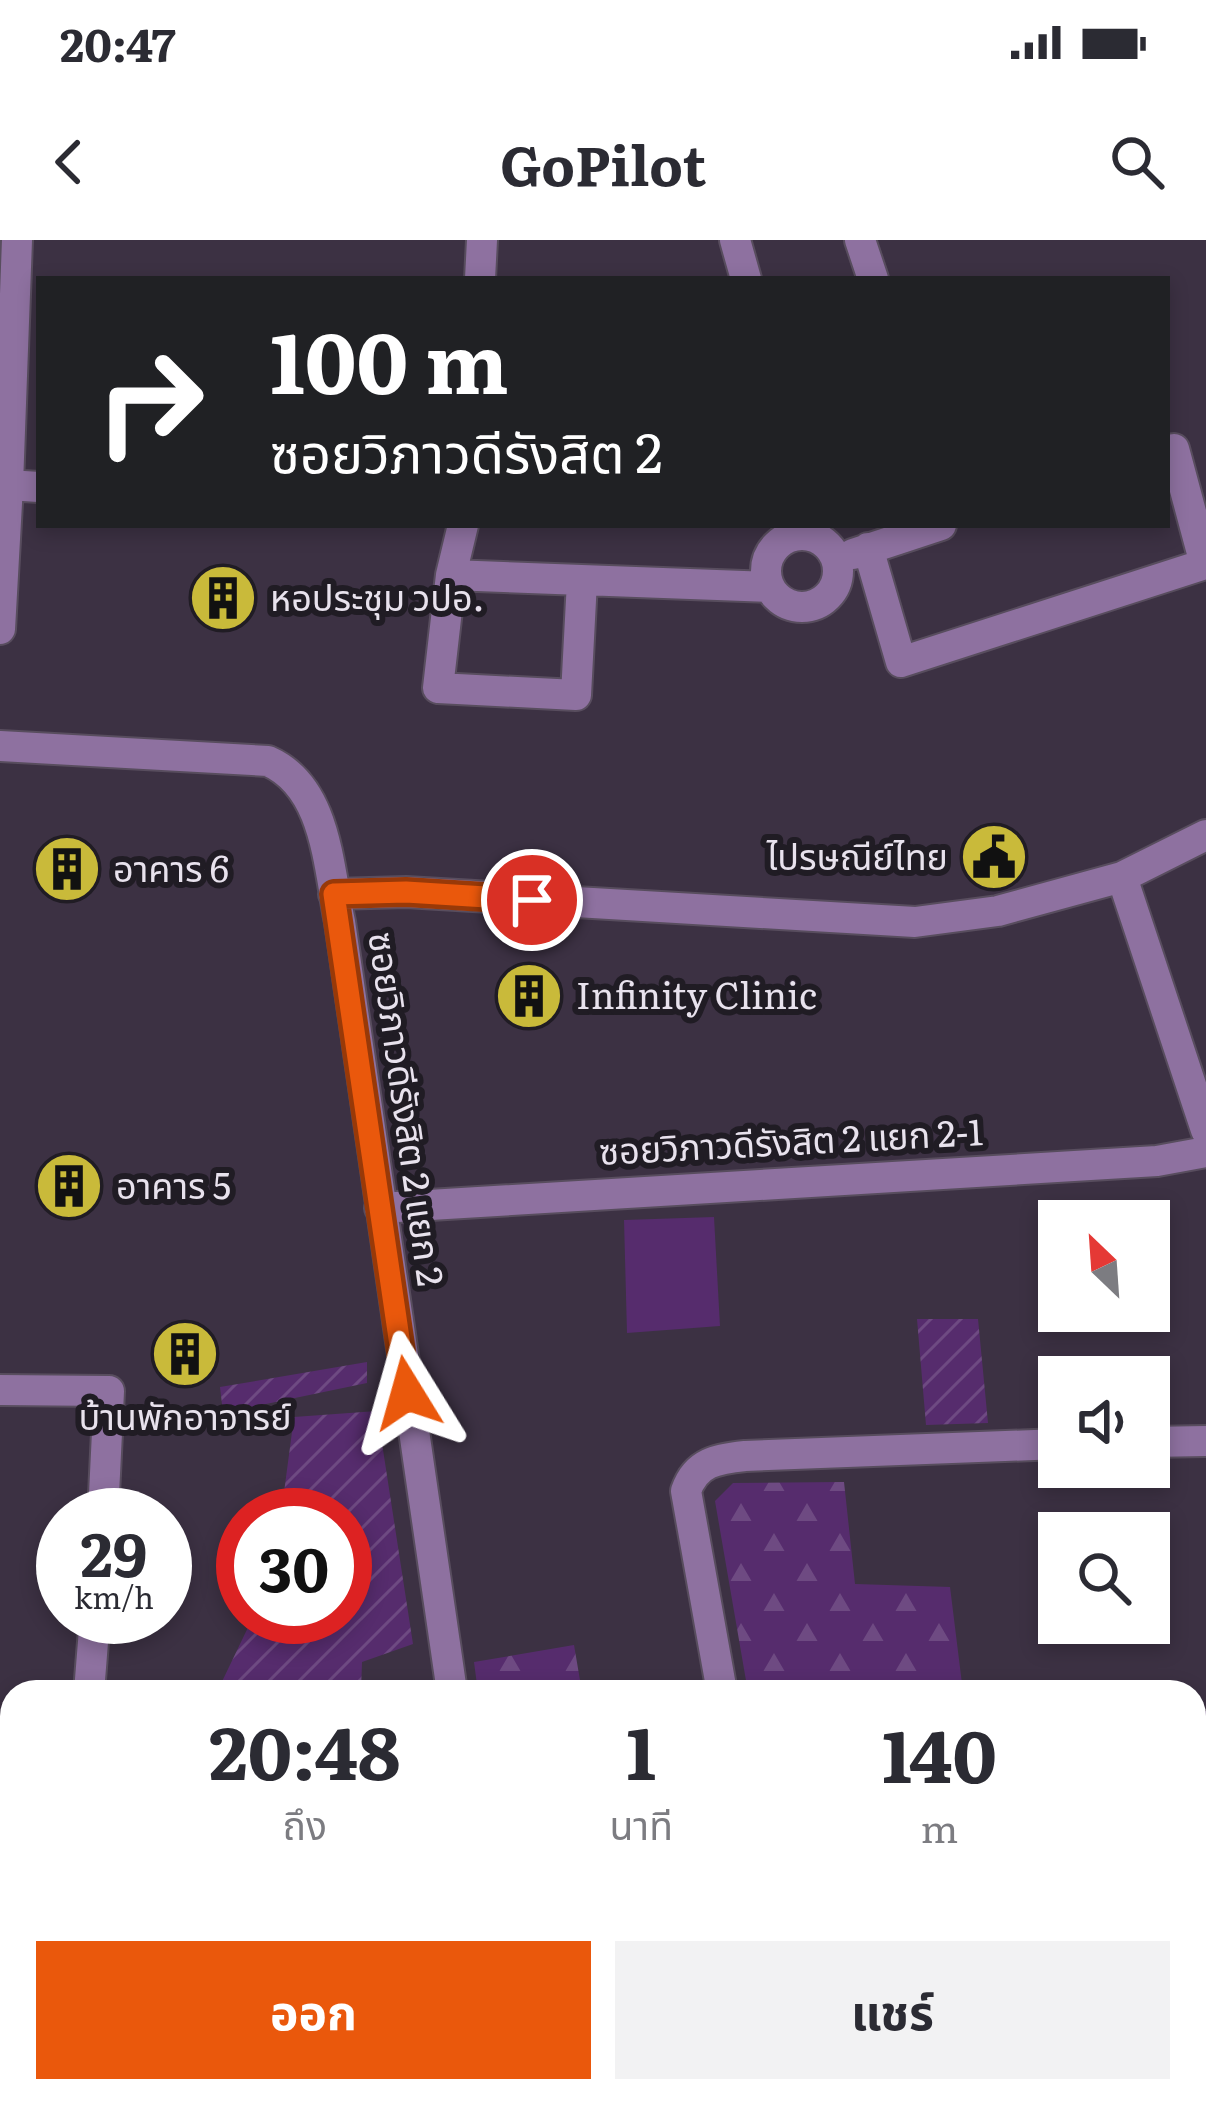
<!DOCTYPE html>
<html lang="th">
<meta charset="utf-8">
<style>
:root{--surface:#fff;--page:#f2f2f3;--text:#2b2b33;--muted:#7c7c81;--accent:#ea580c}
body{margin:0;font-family:Literata,"Noto Sans Thai",serif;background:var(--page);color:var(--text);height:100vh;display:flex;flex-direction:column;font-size:45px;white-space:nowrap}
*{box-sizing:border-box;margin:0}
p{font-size:39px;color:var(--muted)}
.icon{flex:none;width:66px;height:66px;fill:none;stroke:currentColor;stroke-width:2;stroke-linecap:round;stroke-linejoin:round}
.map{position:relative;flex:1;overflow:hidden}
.drawer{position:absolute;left:0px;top:1440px;width:1206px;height:423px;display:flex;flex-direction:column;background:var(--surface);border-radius:36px 36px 0 0;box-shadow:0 6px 18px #0003}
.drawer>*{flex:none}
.banner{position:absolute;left:36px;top:36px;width:1134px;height:252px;border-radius:0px;box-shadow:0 6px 18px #0003;background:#202124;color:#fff;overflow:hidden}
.needle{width:78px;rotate:335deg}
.controls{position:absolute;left:1038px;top:960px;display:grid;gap:24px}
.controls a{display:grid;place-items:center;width:132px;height:132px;border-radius:0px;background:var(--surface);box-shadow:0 6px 18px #0003;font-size:60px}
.speed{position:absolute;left:36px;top:1248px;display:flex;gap:24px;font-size:60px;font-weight:700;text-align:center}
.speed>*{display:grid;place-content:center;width:156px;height:156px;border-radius:50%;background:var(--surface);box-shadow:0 6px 18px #0003;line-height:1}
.speed small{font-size:30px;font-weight:400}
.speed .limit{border:18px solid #d22;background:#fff;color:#111}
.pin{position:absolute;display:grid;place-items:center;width:102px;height:102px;color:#fff;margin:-51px;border:6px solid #fff;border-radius:50%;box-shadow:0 3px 12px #0007}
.me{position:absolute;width:132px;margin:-66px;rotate:352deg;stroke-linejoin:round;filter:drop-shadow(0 0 9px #0008)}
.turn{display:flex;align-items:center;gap:42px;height:252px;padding:0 36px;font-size:54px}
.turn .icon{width:156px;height:156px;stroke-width:2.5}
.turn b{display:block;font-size:84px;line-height:102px}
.eta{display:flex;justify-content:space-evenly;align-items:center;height:204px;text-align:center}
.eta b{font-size:72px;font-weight:700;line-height:84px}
.cta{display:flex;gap:24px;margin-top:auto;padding:24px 36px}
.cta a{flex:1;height:138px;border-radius:0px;background:var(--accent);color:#fff;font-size:48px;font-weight:700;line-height:138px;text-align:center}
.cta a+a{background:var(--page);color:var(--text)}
.status{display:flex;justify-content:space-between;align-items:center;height:84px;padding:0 60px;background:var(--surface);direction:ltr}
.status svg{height:33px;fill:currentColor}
header{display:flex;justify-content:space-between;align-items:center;height:156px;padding:0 36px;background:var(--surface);font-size:54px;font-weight:700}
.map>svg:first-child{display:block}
</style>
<div class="status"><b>20:47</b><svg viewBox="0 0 49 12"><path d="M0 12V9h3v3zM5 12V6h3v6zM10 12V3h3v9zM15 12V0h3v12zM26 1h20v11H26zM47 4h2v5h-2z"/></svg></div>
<header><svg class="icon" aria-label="back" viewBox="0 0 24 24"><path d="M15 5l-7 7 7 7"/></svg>GoPilot<svg class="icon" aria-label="search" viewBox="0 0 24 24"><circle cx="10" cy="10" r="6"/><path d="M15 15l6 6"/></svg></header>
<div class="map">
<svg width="1206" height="1862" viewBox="0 0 1206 1862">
<defs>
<pattern id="forest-firs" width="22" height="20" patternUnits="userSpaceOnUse" patternTransform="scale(3)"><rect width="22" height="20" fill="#562c6d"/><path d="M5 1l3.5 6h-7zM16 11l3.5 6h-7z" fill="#6e4a82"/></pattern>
<pattern id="garden-furrows" width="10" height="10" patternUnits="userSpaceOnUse" patternTransform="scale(3)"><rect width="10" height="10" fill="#562c6d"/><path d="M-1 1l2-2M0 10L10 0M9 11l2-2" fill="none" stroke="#6e4a82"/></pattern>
</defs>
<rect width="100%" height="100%" fill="#3c3143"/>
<path fill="#562c6d" d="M 714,977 L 720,1086 L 627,1093 L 624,980 Z"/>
<path fill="url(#forest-firs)" d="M 844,1242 L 855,1344 L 950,1347 L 963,1452 L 748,1452 L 715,1261 L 733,1243 Z
M 574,1405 L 582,1452 L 478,1452 L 474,1422 Z"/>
<path fill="url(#garden-furrows)" d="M 917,1079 L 978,1079 L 988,1183 L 926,1185 Z
M 367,1122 L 367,1143 L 223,1173 L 220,1147 Z
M 377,1171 L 413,1404 L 362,1422 L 361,1452 L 341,1452 L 331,1442 L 304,1452 L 217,1452 L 253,1377 L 345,1377 L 345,1275 L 281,1275 L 294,1177 Z
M 73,1851 L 374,1851 L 361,1862 L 72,1862 Z"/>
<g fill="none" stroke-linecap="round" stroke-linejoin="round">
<defs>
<path id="minor" d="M 735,0 L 746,39
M 860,0 L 873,39
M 480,39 L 482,0
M 8,245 L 17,0
M 463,285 L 451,335 L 769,347
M766 331a36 36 0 1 1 72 0a36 36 0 1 1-72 0Z
M 868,308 L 901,422 L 1205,324 L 1174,209 L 1167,211
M 853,314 L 941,285
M 451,335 L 438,448 L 576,455 L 582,341
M 0,389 L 8,245 L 39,247
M 0,506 L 268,521 C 327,547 328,627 340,682 L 452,1452
M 1122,637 L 1206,890
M 334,654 L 406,652 L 915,682 L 998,671 L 1122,637 L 1206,595
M 380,968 L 1157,921 L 1206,912
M 0,1150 L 109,1151 L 103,1275
M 1149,1202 L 1206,1201
M 89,1452 L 95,1377
M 722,1452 L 686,1251 C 696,1222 717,1219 745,1216 L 1059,1204
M 1194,1486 L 1206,1486
M 0,1503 L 12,1504
M 0,1595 L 12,1601
M 690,1851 L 692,1862
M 64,1862 L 65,1851
M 537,1862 L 551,1851"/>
</defs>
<use href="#minor" stroke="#584d5e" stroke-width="34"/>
<use href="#minor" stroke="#8e71a0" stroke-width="30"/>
</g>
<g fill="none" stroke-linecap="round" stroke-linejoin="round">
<defs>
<path id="route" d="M 407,1153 L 334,654 L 406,652 L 532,660"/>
</defs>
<use href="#route" stroke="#983908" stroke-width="30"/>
<use href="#route" stroke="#ea580c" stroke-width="21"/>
</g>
<defs>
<symbol id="building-disc" viewBox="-11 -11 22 22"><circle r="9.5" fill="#c9ba3a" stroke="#201c24"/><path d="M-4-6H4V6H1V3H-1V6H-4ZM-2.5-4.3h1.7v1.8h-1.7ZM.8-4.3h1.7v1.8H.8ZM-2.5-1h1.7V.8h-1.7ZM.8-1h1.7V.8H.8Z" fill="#111"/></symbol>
<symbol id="civic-disc" viewBox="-11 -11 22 22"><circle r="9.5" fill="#c9ba3a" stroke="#201c24"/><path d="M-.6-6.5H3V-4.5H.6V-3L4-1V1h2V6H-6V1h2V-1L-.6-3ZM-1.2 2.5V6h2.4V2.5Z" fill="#111"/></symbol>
</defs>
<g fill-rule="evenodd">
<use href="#building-disc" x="185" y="320" width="76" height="76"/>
<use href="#civic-disc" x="956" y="579" width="76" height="76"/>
<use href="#building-disc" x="29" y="591" width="76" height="76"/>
<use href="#building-disc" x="491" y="718" width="76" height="76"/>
<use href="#building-disc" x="31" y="908" width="76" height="76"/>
<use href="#building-disc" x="147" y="1076" width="76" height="76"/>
</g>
<g text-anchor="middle" stroke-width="12" stroke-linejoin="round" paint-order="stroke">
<g font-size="36" fill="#e8e2ed" stroke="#201c24" text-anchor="start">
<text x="270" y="371">หอประชุม วปอ.</text>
<text x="948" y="630" text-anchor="end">ไปรษณีย์ไทย</text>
<text x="113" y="642">อาคาร 6</text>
<text x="576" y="769">Infinity Clinic</text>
<text x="116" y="959">อาคาร 5</text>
<text x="185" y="1190" text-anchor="middle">บ้านพักอาจารย์</text>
</g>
<g font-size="36" fill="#e8e2ed" stroke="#201c24">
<text transform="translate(406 869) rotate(82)" y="13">ซอยวิภาวดีรังสิต 2 แยก 2</text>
<text transform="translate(791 902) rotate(-3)" y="13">ซอยวิภาวดีรังสิต 2 แยก 2-1</text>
</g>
</g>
</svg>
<div class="controls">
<a><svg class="needle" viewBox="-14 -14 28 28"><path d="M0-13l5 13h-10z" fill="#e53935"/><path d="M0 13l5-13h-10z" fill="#7c7c81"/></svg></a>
<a><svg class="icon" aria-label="sound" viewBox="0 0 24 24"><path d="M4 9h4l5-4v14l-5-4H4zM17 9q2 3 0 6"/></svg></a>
<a><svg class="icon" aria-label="search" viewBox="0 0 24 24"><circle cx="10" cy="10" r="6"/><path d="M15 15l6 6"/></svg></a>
</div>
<div class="speed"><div>29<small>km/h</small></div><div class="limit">30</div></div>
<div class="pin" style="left:532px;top:660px;background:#d93025"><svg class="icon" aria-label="arrive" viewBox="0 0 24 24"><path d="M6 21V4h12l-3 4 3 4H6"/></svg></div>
<svg class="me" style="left:407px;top:1153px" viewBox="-20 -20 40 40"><path d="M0-17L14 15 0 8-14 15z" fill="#ea580c" stroke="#fff" stroke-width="4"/></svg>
<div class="banner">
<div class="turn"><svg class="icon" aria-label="right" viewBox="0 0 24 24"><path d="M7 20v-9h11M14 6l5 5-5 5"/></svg><div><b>100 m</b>ซอยวิภาวดีรังสิต 2</div></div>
</div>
<section class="drawer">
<div class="eta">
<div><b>20:48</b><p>ถึง</p></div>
<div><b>1</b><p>นาที</p></div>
<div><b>140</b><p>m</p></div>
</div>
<div class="cta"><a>ออก</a><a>แชร์</a></div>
</section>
</div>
